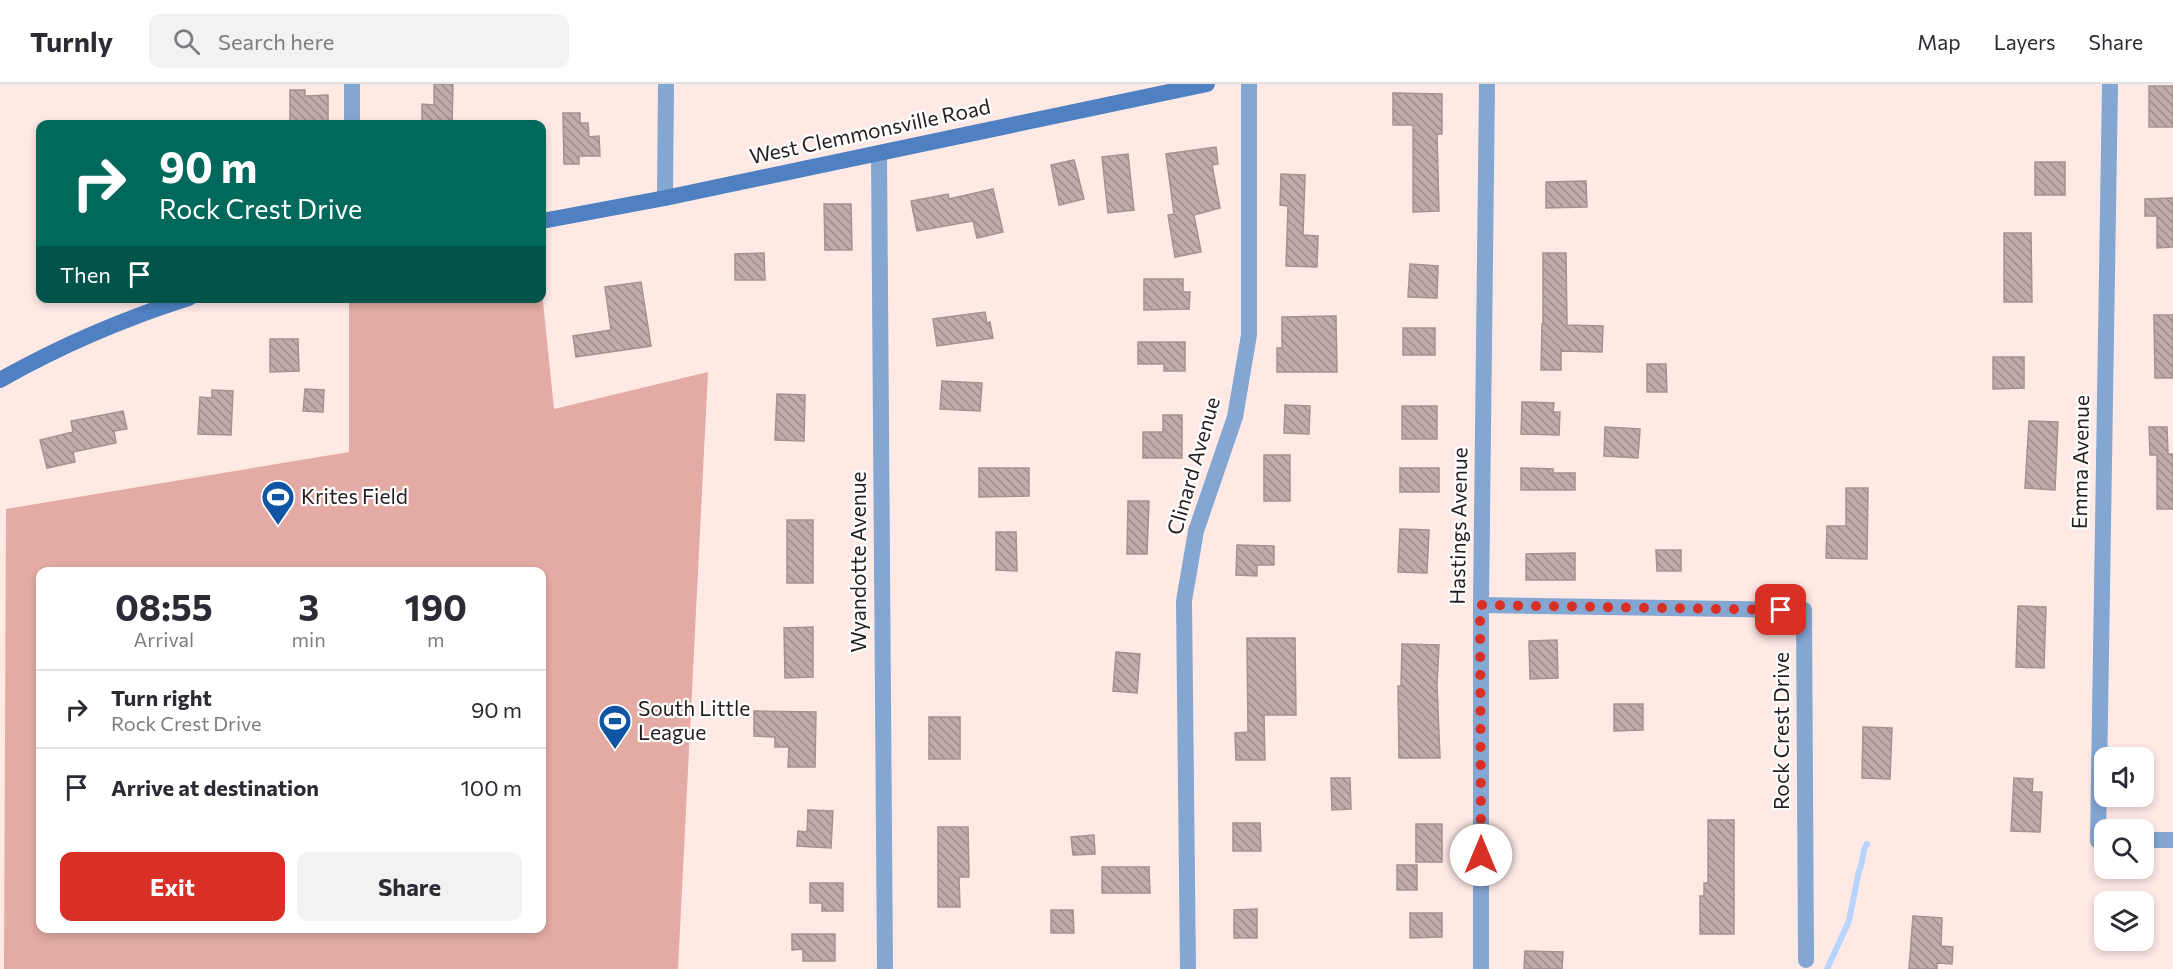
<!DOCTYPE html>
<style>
:root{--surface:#fff;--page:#f2f2f3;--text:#2b2b33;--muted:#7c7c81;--line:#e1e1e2;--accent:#d93025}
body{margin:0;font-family:Commissioner,sans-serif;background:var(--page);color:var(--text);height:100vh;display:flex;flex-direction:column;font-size:22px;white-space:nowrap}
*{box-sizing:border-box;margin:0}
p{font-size:20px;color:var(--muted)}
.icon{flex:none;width:33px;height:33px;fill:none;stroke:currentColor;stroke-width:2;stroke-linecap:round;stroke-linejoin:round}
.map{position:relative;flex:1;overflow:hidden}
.sheet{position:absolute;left:36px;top:483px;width:510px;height:366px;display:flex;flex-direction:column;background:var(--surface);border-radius:12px;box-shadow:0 3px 9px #0003}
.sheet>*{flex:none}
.top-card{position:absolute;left:36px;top:36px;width:510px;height:183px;border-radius:12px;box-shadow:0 3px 9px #0003;background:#00695c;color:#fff;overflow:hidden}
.tools{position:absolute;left:2094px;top:663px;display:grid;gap:12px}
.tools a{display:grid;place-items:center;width:60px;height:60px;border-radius:12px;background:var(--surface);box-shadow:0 3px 9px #0003;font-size:30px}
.pin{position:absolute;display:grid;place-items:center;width:51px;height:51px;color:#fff;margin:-26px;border-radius:12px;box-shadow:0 3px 9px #0006}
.me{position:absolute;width:66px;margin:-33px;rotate:0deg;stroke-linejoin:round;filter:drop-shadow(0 0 4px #0008)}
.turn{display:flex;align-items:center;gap:21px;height:126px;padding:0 24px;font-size:27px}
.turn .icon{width:78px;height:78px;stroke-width:2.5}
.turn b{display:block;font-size:42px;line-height:51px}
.then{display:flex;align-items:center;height:57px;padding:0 24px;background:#0003;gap:12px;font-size:22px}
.eta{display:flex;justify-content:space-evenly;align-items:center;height:102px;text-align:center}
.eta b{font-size:36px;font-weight:700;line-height:42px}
.cta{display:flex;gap:12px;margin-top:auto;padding:12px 24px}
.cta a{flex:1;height:69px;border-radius:12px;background:var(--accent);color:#fff;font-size:24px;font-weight:700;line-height:69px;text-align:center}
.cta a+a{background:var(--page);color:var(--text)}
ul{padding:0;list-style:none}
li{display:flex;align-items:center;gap:18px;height:78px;padding:0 24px;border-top:2px solid var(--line)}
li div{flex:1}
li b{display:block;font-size:22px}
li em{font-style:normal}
header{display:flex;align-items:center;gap:36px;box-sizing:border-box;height:84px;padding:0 30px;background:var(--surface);border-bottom:2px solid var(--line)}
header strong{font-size:28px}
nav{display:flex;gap:33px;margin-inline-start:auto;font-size:21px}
.search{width:420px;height:54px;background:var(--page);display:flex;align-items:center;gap:15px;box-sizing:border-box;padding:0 21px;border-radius:12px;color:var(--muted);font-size:22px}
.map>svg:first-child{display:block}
</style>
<header>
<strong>Turnly</strong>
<div class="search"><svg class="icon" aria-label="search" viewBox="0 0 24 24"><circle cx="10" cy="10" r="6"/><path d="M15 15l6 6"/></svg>Search here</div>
<nav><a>Map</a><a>Layers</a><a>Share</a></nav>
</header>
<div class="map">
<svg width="2173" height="885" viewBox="0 0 2173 885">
<defs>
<pattern id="building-back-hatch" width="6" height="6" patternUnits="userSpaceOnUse" patternTransform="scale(1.5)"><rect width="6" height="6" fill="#c1aca9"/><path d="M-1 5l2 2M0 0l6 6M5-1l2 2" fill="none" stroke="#9d8b89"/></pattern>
</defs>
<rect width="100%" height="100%" fill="#fee9e5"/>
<path fill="#e3aba3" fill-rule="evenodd" d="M 542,208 L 554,325 L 708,288 L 678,885 L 4,885 L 6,425 L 349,368 L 349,215 L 542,214 ZM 40,488 L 542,488 L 542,844 L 40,844 Z"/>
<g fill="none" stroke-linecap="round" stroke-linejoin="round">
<path stroke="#b6d4fc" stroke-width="6" d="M 1827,885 L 1849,837 L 1859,787 C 1864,778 1861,768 1867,760"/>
</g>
<path fill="url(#building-back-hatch)" stroke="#a5918e" stroke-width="1.5" d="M 434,0 L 453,0 L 452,40 L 422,40 L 422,20 L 434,21 Z
M 2149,2 L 2173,2 L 2173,43 L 2149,43 Z
M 290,6 L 305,6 L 305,12 L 328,11 L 328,40 L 290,40 Z
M 1393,9 L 1442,10 L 1442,50 L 1437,50 L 1439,127 L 1413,128 L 1413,41 L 1393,41 Z
M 563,29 L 580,29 L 580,39 L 588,39 L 589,53 L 599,52 L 600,72 L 579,72 L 579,80 L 564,80 Z
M 1216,63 L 1218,80 L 1212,81 L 1220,124 L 1194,131 L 1201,168 L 1175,173 L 1168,131 L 1174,130 L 1166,70 Z
M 1128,70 L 1134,126 L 1108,129 L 1102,73 Z
M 1074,76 L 1084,115 L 1059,121 L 1051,81 Z
M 2035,78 L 2065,78 L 2065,111 L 2035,111 Z
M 1281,90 L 1305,91 L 1303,151 L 1318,152 L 1317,183 L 1286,182 L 1288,122 L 1280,121 Z
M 1586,97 L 1587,123 L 1546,124 L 1546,98 Z
M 993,105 L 1003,148 L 977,154 L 973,137 L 917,147 L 911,117 L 948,110 L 949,115 Z
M 2173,114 L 2173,163 L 2157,164 L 2157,132 L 2145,132 L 2145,115 Z
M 824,120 L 851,120 L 852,166 L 825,166 Z
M 2004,149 L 2031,149 L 2032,218 L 2004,218 Z
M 764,169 L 765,196 L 735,196 L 735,170 Z
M 1543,169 L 1566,169 L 1567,241 L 1603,242 L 1602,268 L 1561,267 L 1561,286 L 1541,286 L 1542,240 L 1543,240 Z
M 1410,180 L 1438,182 L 1437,214 L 1408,213 Z
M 1144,195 L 1183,195 L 1183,208 L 1190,208 L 1189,225 L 1144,226 Z
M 641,198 L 651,262 L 576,273 L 573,252 L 611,246 L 605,203 Z
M 985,228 L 987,239 L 990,238 L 993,254 L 937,262 L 933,235 Z
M 2154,231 L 2173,231 L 2173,294 L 2155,294 Z
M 1336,232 L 1337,288 L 1277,288 L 1277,264 L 1282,264 L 1282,233 Z
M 1403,244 L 1435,244 L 1435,271 L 1403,271 Z
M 270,255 L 298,255 L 299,287 L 270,288 Z
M 1138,258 L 1185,258 L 1185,287 L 1164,287 L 1164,280 L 1138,280 Z
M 1993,273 L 2024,273 L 2024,304 L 1993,305 Z
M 1647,280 L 1666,280 L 1667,308 L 1647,308 Z
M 942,297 L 982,299 L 980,327 L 940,325 Z
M 305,305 L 324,306 L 323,328 L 303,327 Z
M 212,306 L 233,307 L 231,351 L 198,350 L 200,313 L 212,314 Z
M 777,310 L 805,311 L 804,357 L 775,356 Z
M 1522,318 L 1554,319 L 1553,328 L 1560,328 L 1559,351 L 1521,350 Z
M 1285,321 L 1310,322 L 1309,350 L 1284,349 Z
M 1402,322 L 1437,322 L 1437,355 L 1402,355 Z
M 123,327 L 127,345 L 114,347 L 116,359 L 73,368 L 75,378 L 47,384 L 40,356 L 73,348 L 71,337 Z
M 1163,331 L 1182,331 L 1182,374 L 1143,374 L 1143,348 L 1163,348 Z
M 2029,337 L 2058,338 L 2055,406 L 2025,404 Z
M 1605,343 L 1640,345 L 1638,374 L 1604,372 Z
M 2149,343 L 2167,343 L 2168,370 L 2173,370 L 2173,425 L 2157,425 L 2157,371 L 2150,371 Z
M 1264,371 L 1290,371 L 1290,417 L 1264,417 Z
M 979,384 L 1029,384 L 1029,412 L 979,413 Z
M 1400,384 L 1439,384 L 1439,408 L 1400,408 Z
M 1521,384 L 1553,385 L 1553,389 L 1575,389 L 1575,406 L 1521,406 Z
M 1846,404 L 1868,404 L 1867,475 L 1826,474 L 1827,442 L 1846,442 Z
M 1128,417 L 1149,417 L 1147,470 L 1127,470 Z
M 787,436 L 813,436 L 813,499 L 787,499 Z
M 1400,445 L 1429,446 L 1427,489 L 1398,488 Z
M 996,448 L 1016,448 L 1017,487 L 996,486 Z
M 1237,461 L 1274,462 L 1274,481 L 1257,481 L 1257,492 L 1236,491 Z
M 1656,466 L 1681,466 L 1681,487 L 1657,487 Z
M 1575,469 L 1575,496 L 1526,496 L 1526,470 Z
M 2018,522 L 2046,523 L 2044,584 L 2016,583 Z
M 813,543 L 813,593 L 785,594 L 784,544 Z
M 1247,554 L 1295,554 L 1296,631 L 1264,631 L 1265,676 L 1236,676 L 1235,649 L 1248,648 Z
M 1557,556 L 1558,594 L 1530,595 L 1529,557 Z
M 1402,560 L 1439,561 L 1437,601 L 1440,674 L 1399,674 L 1398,602 L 1401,602 Z
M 1116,568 L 1140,570 L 1137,609 L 1113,607 Z
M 1614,620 L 1643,620 L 1643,646 L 1614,647 Z
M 754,627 L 816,628 L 815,683 L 788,683 L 789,663 L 775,663 L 775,653 L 754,652 Z
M 929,633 L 960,633 L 960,675 L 929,675 Z
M 1863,643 L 1892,644 L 1890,695 L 1862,694 Z
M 1331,694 L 1350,694 L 1351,725 L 1332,726 Z
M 2014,694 L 2033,695 L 2032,708 L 2042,708 L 2040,748 L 2011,747 Z
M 808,726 L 833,727 L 831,764 L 797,762 L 798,747 L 807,748 Z
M 1708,736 L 1734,736 L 1734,850 L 1700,850 L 1700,812 L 1704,812 L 1704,799 L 1708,799 Z
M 1233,739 L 1260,739 L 1261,767 L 1233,767 Z
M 1416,740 L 1442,740 L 1442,778 L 1416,778 Z
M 938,743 L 968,743 L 969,793 L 959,793 L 960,823 L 938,823 Z
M 1094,751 L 1095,770 L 1073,771 L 1071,753 Z
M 1397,781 L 1417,781 L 1417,806 L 1397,806 Z
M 1102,783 L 1149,783 L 1150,809 L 1102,809 Z
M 810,799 L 843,799 L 843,827 L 822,827 L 822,819 L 810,819 Z
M 1257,825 L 1257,854 L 1234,854 L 1234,826 Z
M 1051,826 L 1073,826 L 1074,849 L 1051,849 Z
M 1410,829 L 1442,829 L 1442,853 L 1410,854 Z
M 1913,832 L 1942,834 L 1941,862 L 1953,863 L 1952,880 L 1937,879 L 1937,885 L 1909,885 Z
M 792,850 L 835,850 L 835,877 L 803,877 L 803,865 L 792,866 Z
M 1525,867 L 1563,868 L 1562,885 L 1524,885 Z"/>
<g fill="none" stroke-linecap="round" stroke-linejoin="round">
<path stroke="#84a6d3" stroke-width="16" d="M 352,40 L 352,0
M 879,70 L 885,885
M 665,114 L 666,0
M 1481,521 L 1804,526 L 1806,876
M 2144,756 L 2173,756
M 2104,757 L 2098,757 L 2110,0
M 1188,885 L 1184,517 L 1196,447 L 1235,333 L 1249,251 L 1249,0
M 1481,885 L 1481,521 L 1487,0"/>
<path stroke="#4f81c2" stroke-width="16" d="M 542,137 L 665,114 L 1207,0
M 0,296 C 60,262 123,235 189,214"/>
</g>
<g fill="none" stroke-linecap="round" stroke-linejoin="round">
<path stroke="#d93025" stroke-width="10" stroke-dasharray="0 18" d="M 1481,771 L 1480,521 L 1781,526"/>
</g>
<defs>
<symbol id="stadium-pin" viewBox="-11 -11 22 30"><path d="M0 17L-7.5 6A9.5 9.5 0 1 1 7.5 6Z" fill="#0f55a4" stroke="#fff"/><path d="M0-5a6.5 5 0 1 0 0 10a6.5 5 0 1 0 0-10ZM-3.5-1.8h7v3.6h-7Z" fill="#fff"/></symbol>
</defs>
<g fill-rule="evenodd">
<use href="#stadium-pin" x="259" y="394" width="38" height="52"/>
<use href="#stadium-pin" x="596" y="618" width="38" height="52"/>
</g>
<g text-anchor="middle" stroke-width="4.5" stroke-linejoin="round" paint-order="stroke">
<g font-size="21" fill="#251d1c" stroke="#fff">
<text transform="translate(870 48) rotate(-12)" y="7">West Clemmonsville Road</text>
<text transform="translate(2081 378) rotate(-89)" y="7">Emma Avenue</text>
<text transform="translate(1194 382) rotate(-74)" y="7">Clinard Avenue</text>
<text transform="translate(1459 442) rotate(-89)" y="7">Hastings Avenue</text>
<text transform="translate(859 478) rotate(-90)" y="7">Wyandotte Avenue</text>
<text transform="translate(1782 647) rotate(-90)" y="7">Rock Crest Drive</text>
</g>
<g font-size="21" fill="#251d1c" stroke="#fff" text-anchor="start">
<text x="301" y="420">Krites Field</text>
<text x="638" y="632">South Little<tspan x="638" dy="24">League</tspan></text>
</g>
</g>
</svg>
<div class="tools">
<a><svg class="icon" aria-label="sound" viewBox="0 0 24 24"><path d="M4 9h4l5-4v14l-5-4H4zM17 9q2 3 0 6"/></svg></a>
<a><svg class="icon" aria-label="search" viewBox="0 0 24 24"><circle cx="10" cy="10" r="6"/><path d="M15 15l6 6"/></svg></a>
<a><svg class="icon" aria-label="layers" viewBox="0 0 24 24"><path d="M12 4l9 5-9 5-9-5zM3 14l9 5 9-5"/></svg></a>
</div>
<div class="pin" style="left:1781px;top:526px;background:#d93025"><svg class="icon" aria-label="arrive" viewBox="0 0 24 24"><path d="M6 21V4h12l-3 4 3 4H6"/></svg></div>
<svg class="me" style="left:1481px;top:771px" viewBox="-20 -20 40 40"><circle r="19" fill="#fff"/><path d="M0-13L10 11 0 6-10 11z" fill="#d93025"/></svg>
<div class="top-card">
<div class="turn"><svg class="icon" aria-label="right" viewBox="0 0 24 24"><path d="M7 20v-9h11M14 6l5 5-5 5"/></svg><div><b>90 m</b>Rock Crest Drive</div></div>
<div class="then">Then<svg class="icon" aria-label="arrive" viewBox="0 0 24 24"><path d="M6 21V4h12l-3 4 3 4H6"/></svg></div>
</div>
<section class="sheet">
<div class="eta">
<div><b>08:55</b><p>Arrival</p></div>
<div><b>3</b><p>min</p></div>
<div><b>190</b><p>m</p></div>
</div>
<ul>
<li><svg class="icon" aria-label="right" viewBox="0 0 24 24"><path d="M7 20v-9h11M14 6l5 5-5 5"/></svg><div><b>Turn right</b><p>Rock Crest Drive</p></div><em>90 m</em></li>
<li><svg class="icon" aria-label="arrive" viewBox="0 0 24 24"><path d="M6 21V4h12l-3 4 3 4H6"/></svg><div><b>Arrive at destination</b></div><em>100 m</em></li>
</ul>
<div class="cta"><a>Exit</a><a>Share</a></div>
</section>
</div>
